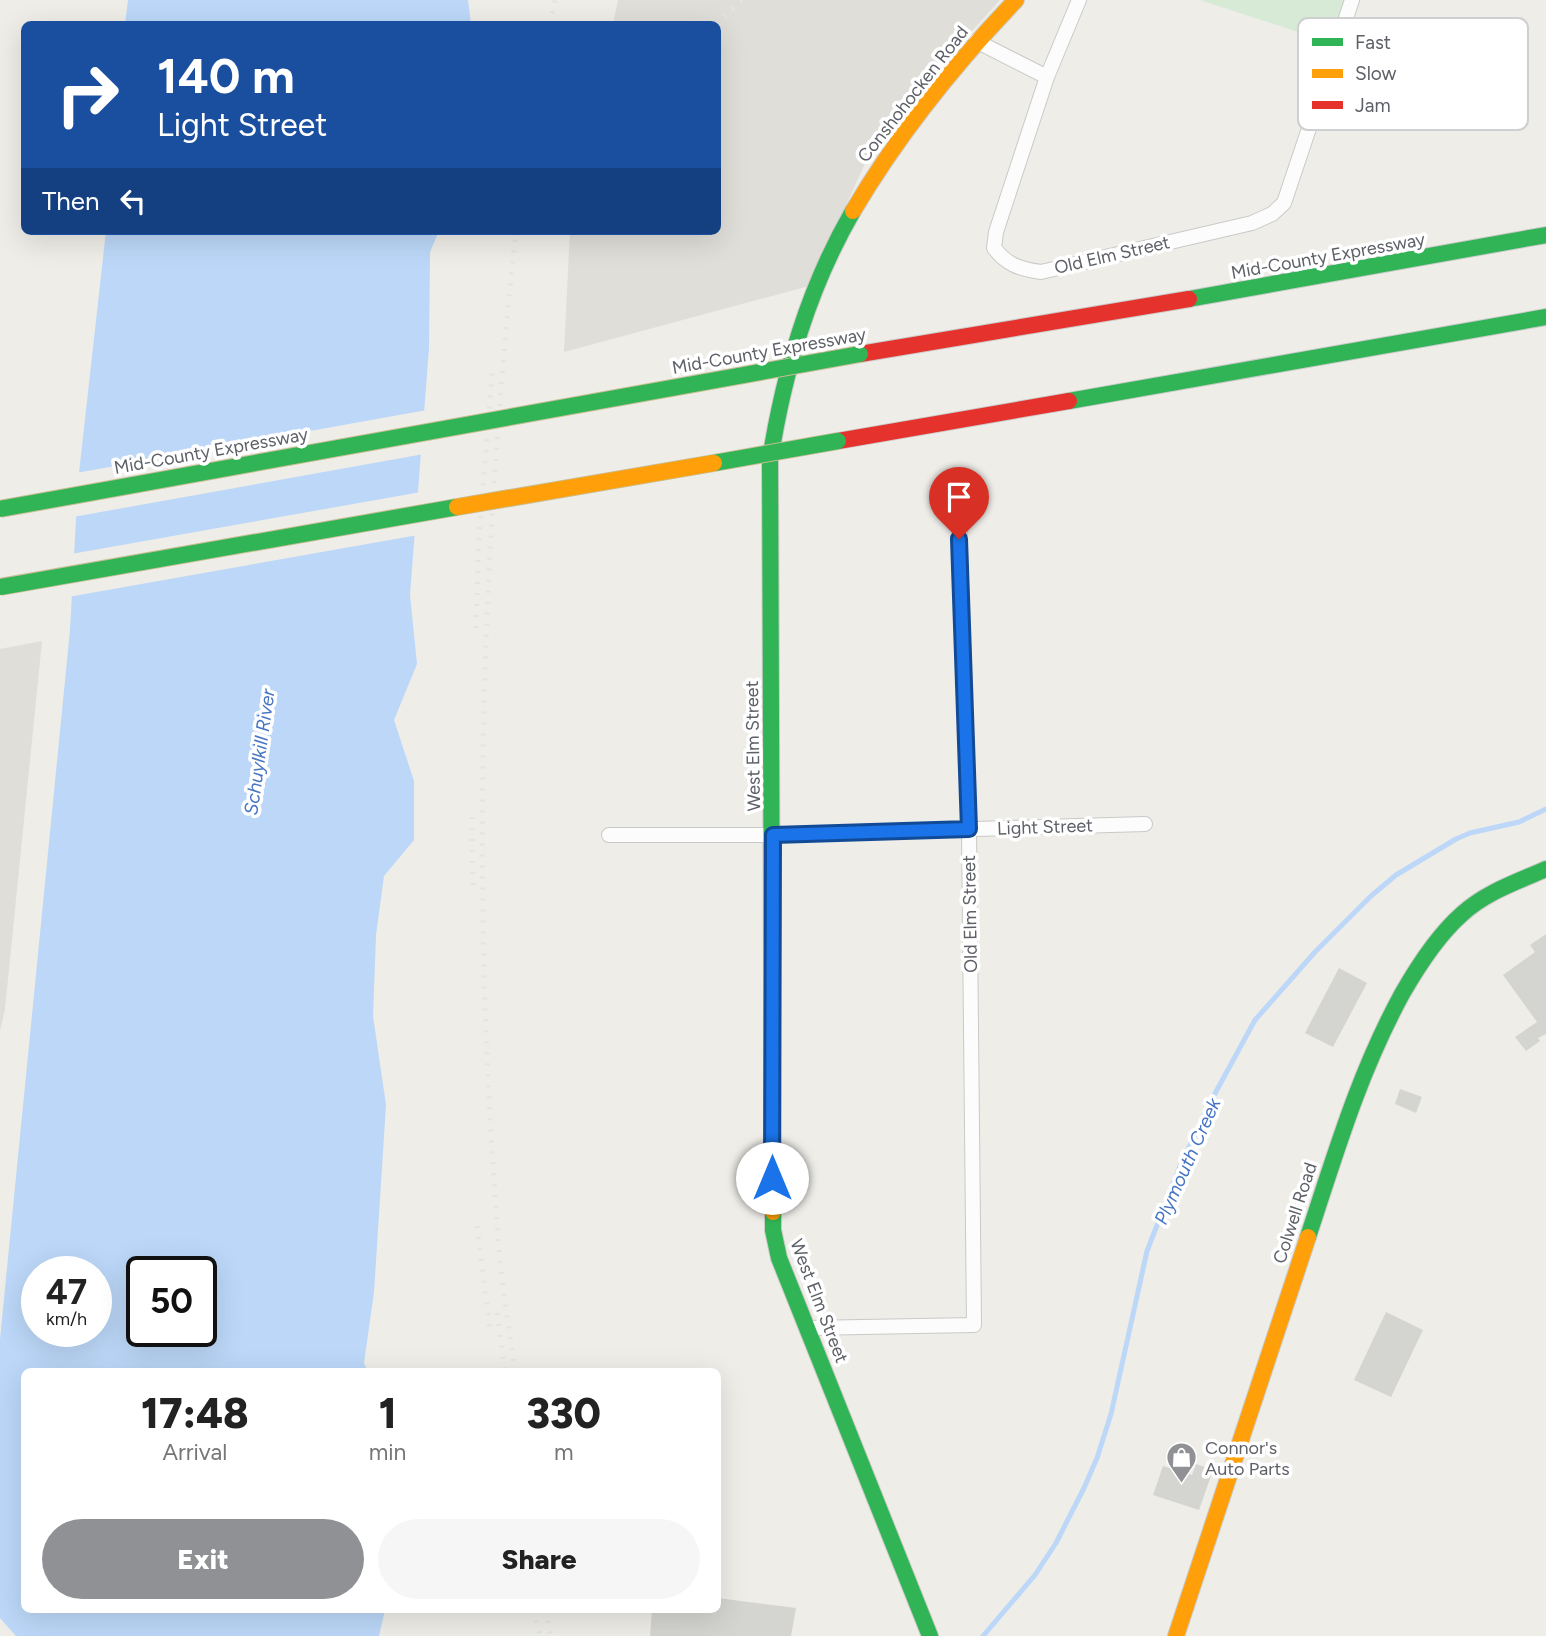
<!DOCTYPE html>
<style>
:root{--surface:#fff;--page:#f6f6f6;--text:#222;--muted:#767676;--accent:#909194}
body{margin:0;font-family:Figtree,sans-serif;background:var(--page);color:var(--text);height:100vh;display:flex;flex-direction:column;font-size:26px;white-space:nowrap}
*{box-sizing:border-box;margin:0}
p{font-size:23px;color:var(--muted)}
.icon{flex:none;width:38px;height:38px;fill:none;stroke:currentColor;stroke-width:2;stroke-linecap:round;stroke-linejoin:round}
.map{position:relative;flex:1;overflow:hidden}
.details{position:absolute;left:21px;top:1368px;width:700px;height:245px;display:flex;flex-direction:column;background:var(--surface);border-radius:10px;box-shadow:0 7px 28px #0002}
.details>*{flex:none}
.guide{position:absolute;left:21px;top:21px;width:700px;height:214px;border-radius:10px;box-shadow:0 7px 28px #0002;background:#1a4fa0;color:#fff;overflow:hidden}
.speed{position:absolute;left:21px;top:1256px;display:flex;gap:14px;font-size:35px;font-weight:700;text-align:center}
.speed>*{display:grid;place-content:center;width:91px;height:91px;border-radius:50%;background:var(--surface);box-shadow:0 7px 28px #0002;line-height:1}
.speed small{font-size:18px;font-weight:400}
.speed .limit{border:4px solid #111;border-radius:10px;background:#fff;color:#111}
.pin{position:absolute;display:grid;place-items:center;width:60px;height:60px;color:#fff;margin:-72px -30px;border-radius:50% 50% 50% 0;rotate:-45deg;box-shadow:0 0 7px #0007}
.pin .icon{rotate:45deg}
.me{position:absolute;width:77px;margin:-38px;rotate:0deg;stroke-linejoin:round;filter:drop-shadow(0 0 5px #0008)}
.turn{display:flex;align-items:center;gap:24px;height:147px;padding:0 21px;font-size:32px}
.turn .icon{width:91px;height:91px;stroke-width:2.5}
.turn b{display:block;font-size:49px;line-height:60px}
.then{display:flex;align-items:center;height:66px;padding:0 21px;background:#0003;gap:14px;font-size:26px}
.eta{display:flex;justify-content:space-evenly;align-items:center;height:119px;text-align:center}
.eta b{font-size:42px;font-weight:800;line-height:49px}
.cta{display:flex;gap:14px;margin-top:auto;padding:14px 21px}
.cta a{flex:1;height:80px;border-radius:42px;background:var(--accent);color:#fff;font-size:28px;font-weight:800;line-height:80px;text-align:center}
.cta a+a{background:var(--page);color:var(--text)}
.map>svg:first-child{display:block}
</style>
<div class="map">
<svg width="1546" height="1636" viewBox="0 0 1546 1636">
<rect width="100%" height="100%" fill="#eeede8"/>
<path fill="#dfded9" d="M 618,0 L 1000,0 L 954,51 L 868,157 L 809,286 L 564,352 L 570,231 L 718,231 L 718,24 L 613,24 Z
M 42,641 L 5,1009 L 0,1031 L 0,649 Z"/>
<path fill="#d6ead6" d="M 1200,0 L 1346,0 L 1332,43 Z"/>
<path fill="#bcd7f8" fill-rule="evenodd" d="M 128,0 L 468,0 L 471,24 L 125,24 Z
M 106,231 L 439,231 L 430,252 L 429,348 L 410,595 L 417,664 L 394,720 L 414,781 L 414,840 L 384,876 L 376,935 L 373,1016 L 386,1105 L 374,1292 L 364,1363 L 368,1372 L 24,1372 L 24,1610 L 385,1610 L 379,1636 L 16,1636 L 0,1618 L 0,1339 L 70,630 L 78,482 ZM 37,1272 L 96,1272 L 96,1332 L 37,1332 ZM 142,1272 L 201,1272 L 201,1332 L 142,1332 Z"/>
<path fill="#eeede8" d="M 427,410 L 424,454 L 73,517 L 76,473 Z
M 421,492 L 418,535 L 68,597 L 71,554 Z"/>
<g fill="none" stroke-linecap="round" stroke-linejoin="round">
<path stroke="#bcd7f8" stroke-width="5" d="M 983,1636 L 1035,1575 L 1056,1543 L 1084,1488 L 1097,1458 L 1111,1414 L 1147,1251 L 1180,1166 L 1212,1099 L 1255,1020 L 1315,952 L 1371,896 L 1396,875 L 1456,839 L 1470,833 L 1519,822 L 1546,809"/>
</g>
<path fill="#d4d4d1" d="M 1546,934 L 1546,1034 L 1538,1038 L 1540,1041 L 1526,1051 L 1515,1037 L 1537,1022 L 1503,975 L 1535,952 L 1530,945 Z
M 1339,968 L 1367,983 L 1333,1047 L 1305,1033 Z
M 1400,1089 L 1422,1097 L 1416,1113 L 1395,1104 Z
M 1386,1312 L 1423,1330 L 1391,1397 L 1354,1380 Z
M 1196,1464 L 1213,1470 L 1199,1510 L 1153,1495 L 1163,1466 L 1192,1475 Z
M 718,1598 L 796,1608 L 791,1636 L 650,1636 L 652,1610 L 718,1610 Z"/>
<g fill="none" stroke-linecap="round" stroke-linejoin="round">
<defs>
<path id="street" d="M 976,41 L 1047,77 L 1079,0
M 1047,77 L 996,232 L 994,248 C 1007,265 1020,269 1041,272 L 1252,223 L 1272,214 L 1284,203 L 1352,0
M 609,835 L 773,835 L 1145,824
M 807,1328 L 974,1325 L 969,829 L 959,517 L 950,506"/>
<path id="fast" d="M 1189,299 L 1546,235
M 1069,401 L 1546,317
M 772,978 L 770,460 C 784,372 808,289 853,211
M 773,1212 L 773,1230 L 779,1258 L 930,1636
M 1308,1237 C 1336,1152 1359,1073 1402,994 C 1418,966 1437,936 1462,914 C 1486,892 1517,882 1546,869"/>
<path id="slow" d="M 853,211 C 899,133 954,65 1016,0
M 772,978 L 773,1212
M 1176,1636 L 1308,1237"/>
<path id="jam" d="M 860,354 L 1189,299
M 838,441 L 1069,401"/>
</defs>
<use href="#street" stroke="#c9cac8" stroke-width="16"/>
<use href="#fast" stroke="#cacac9" stroke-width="18"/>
<use href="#slow" stroke="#cacac9" stroke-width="18"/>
<use href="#jam" stroke="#cacac9" stroke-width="18"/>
<use href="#street" stroke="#fcfcfc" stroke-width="14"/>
<use href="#fast" stroke="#30b455" stroke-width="16"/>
<use href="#slow" stroke="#ff9f0a" stroke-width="16"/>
<use href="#jam" stroke="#e5322d" stroke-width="16"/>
<path stroke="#e4e4e3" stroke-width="5" stroke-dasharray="2 9" stroke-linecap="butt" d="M 550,24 L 555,0
M 716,24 L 742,0
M 476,628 L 479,538 L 493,366
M 472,817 L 473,894
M 477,1226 L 490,1330
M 497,1313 L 505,1372
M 515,1372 C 509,1326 501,1281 498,1235 C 471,901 480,564 516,231
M 534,1610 L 540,1636
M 545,1610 L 551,1636"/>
<defs>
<path id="fast-bridge" d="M 714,463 L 838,441
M 0,509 L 860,354
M 0,587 L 457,507"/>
<path id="slow-bridge" d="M 457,507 L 714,463"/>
</defs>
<use href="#fast-bridge" stroke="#c6bd94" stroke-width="18" stroke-linecap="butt"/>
<use href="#slow-bridge" stroke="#c6bd94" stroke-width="18" stroke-linecap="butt"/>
<use href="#fast-bridge" stroke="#30b455" stroke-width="16"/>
<use href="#slow-bridge" stroke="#ff9f0a" stroke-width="16"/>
</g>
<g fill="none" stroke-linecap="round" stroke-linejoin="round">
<defs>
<path id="route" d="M 772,1178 L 773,835 L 969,829 L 959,539"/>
</defs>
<use href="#route" stroke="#114b97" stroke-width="18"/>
<use href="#route" stroke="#1a73e8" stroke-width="12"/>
</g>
<defs>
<symbol id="shop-pin" viewBox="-11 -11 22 30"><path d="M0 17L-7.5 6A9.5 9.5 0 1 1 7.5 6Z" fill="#909194" stroke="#fff"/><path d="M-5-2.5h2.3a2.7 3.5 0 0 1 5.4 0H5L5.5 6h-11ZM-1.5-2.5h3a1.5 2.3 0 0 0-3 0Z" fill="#fff"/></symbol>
</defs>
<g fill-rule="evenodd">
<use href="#shop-pin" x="1164" y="1440" width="35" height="47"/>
</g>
<g text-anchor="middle" stroke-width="7" stroke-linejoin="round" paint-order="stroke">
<g font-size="18" fill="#5d6066" stroke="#fff">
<text transform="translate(913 94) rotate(-52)" y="6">Conshohocken Road</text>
<text transform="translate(1112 255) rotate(-13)" y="6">Old Elm Street</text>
<text transform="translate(1328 256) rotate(-10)" y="6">Mid-County Expressway</text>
<text transform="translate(769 351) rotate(-10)" y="6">Mid-County Expressway</text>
<text transform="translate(211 451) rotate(-10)" y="6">Mid-County Expressway</text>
<text transform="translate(753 746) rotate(-91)" y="6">West Elm Street</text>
<text transform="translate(1045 827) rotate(-2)" y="6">Light Street</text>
<text transform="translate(970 914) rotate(-91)" y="6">Old Elm Street</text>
<text transform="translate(1295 1213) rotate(-72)" y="6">Colwell Road</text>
<text transform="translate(819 1301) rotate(69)" y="6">West Elm Street</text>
</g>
<g font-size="18" fill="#5d6066" stroke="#fff" text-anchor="start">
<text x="1205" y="1454">Connor's<tspan x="1205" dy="21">Auto Parts</tspan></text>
</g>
<g font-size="19" font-style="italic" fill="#4775c4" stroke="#fff">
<text transform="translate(259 752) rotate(-82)" y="7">Schuylkill River</text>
<text transform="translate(1187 1161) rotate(-66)" y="7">Plymouth Creek</text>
</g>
</g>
<rect x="1298" y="18" width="230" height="112" rx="10" fill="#fff" stroke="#cecfd1" stroke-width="2"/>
<rect x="1312" y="38" width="31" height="8" fill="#30b455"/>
<rect x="1312" y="69" width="31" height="9" fill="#ff9f0a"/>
<rect x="1312" y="101" width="31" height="8" fill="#e5322d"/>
<g font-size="19" fill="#5d6066">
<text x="1355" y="49">Fast</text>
<text x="1355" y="80">Slow</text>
<text x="1355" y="112">Jam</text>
</g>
</svg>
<div class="speed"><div>47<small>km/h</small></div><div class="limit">50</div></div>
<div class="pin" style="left:959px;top:539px;background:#d93025"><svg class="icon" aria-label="arrive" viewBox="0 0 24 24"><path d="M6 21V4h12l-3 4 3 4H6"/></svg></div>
<svg class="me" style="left:772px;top:1178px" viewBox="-20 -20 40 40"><circle r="19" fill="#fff"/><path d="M0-13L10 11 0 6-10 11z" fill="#1a73e8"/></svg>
<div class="guide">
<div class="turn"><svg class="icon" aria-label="right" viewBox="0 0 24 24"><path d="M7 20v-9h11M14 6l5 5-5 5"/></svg><div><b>140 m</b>Light Street</div></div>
<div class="then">Then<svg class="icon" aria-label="left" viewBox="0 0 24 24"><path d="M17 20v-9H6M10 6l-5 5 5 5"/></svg></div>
</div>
<section class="details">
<div class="eta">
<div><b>17:48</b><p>Arrival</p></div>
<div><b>1</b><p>min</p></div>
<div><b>330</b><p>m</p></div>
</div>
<div class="cta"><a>Exit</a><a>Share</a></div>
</section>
</div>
